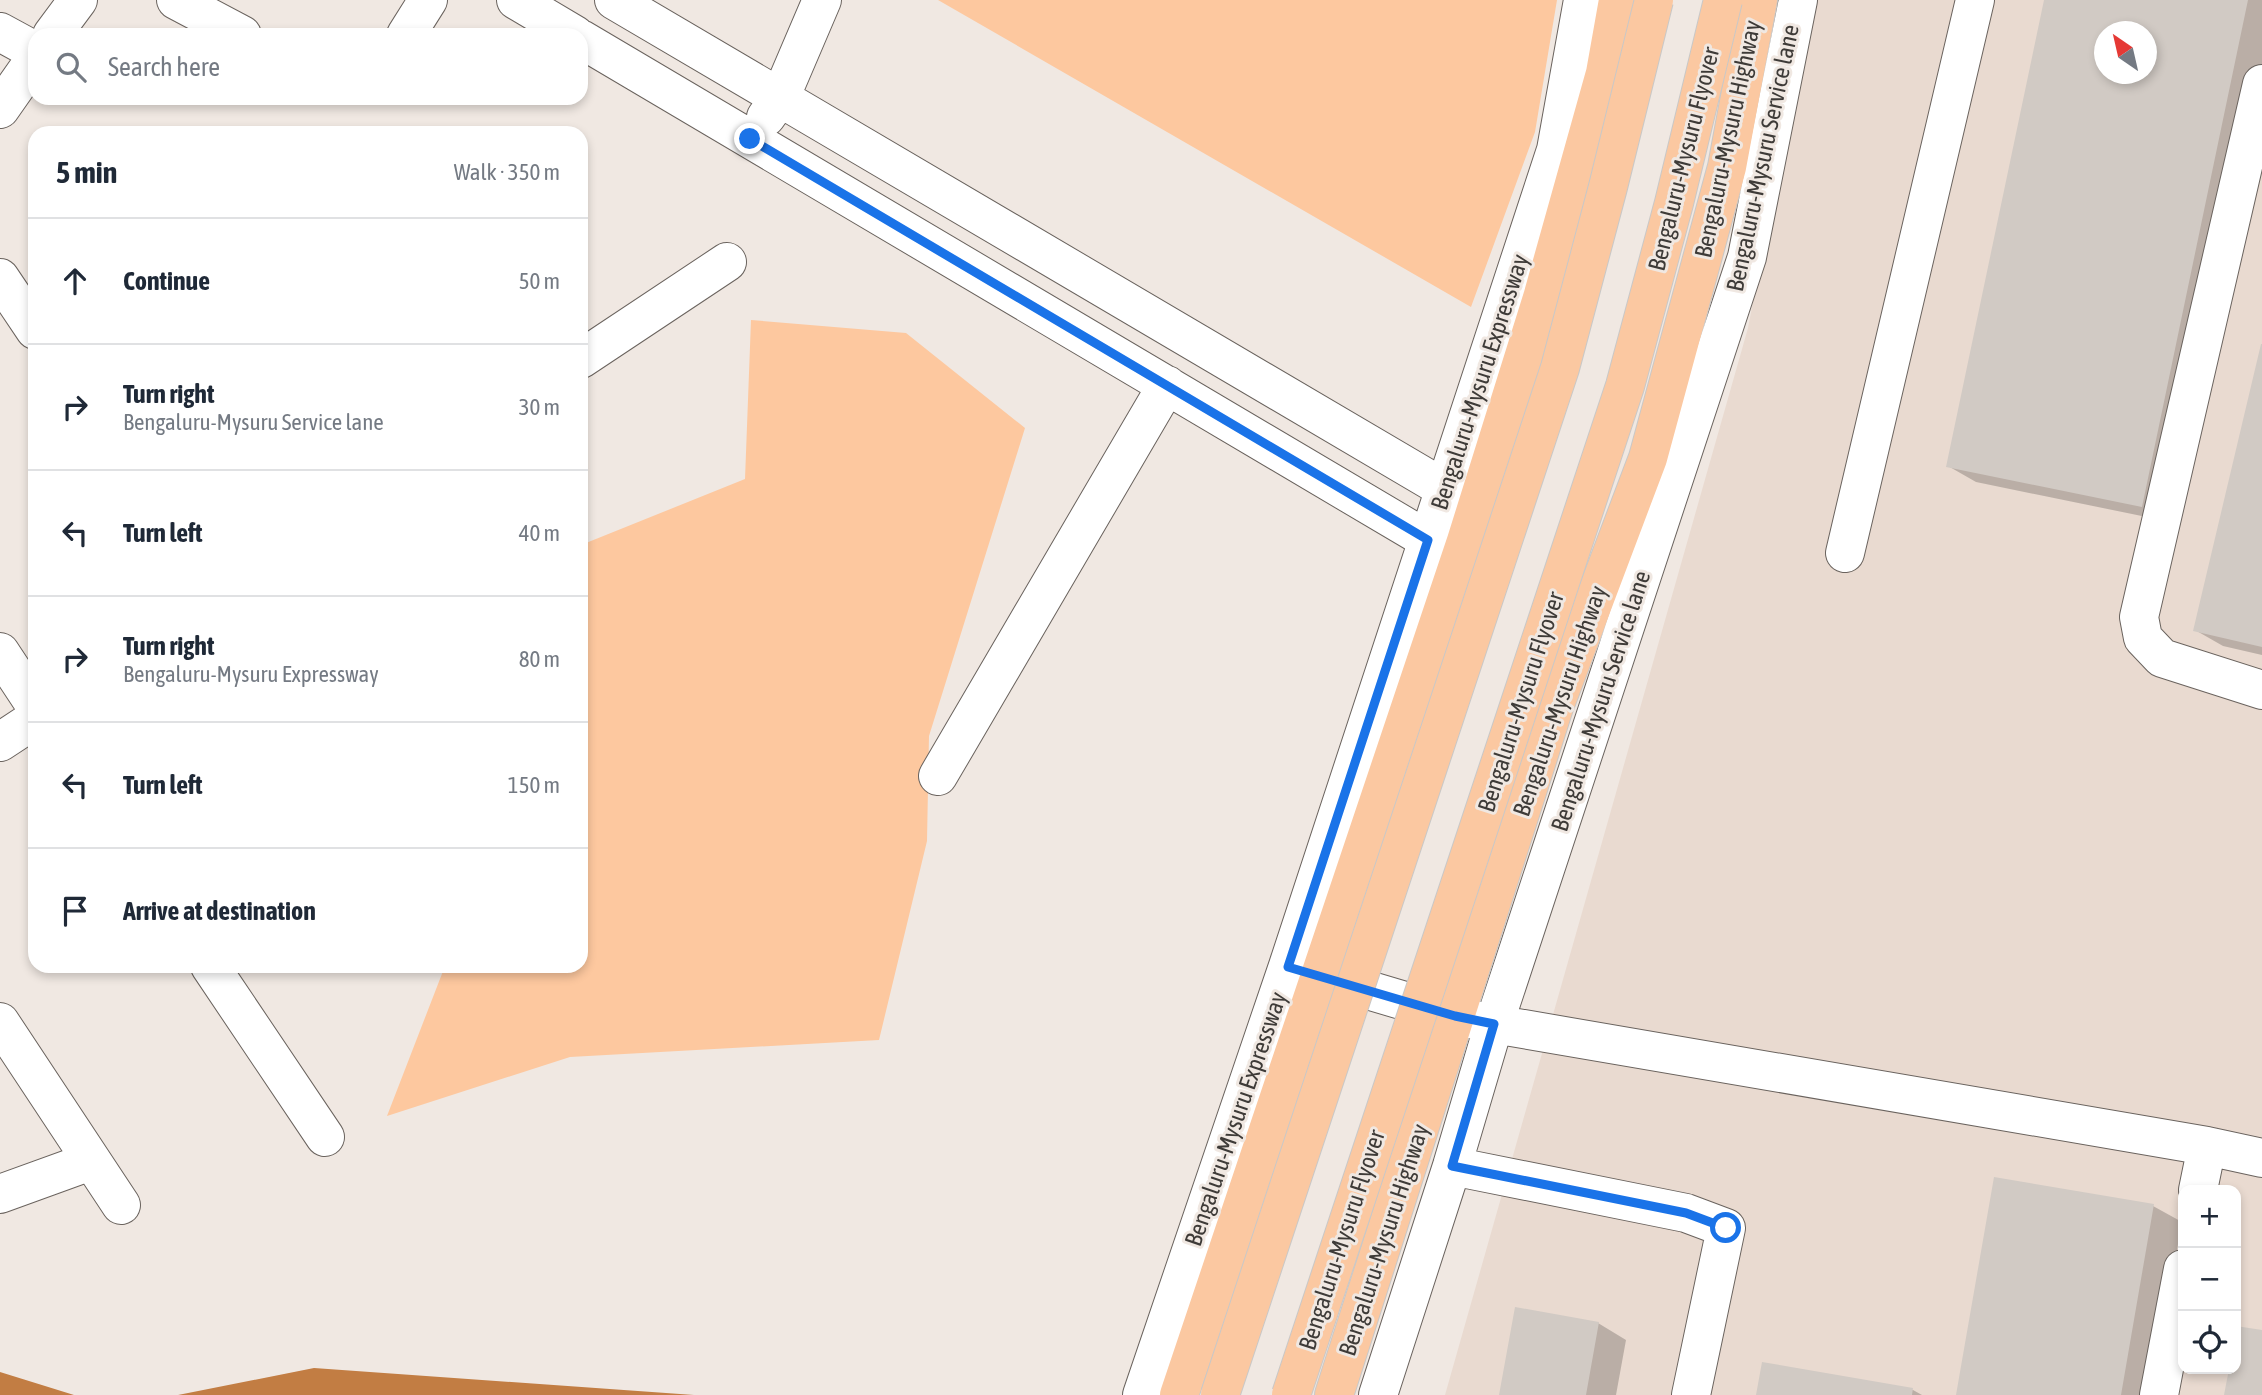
<!DOCTYPE html>
<html lang="en">
<head>
<meta charset="utf-8">
<style>
	:root { --surface:#fff; --page:#f6f6f7; --text:#1f2937; --muted:#747a83; --line:#e0e1e3 }
	body { margin:0; font-family:"Asap Condensed",sans-serif; background:var(--page); color:var(--text) }
	.controls { position:absolute; right:21px; bottom:21px; display:grid; overflow:hidden; border-radius:14px; box-shadow:0 4px 10px #0003 }
	.controls button { width:63px; height:63px; display:grid; place-items:center; padding:0; border:0; border-bottom:2px solid var(--line); background:var(--surface); color:var(--text); font:35px sans-serif }
	.compass { position:absolute; left:2094px; top:21px; width:63px; height:63px; border-radius:50%; background:var(--surface); box-shadow:0 4px 10px #0003; rotate:326deg }
	.stop { position:absolute; width:21px; height:21px; margin:-16px; border:5px solid #1a73e8; border-radius:50%; background:#fff }
	.stop.end { background:#1a73e8; border-color:#fff; box-shadow:0 2px 7px #0008 }
	.list { margin:0; padding:0; list-style:none }
	h2 { display:flex; justify-content:space-between; align-items:center; height:91px; margin:0; padding:0 28px; font-size:30px }
	h2 small { font-size:23px; font-weight:400; color:var(--muted) }
	.list li { display:grid; grid-template-columns:46px 1fr auto; gap:21px; align-items:center; box-sizing:border-box; height:126px; padding:0 28px; border-top:2px solid var(--line) }
	.list b { display:block; font-size:26px; white-space:nowrap }
	.list p { margin:0; font-size:23px; white-space:nowrap; color:var(--muted) }
	.list em { font-size:23px; font-style:normal; color:var(--muted) }
	.icon { flex:none; width:38px; height:38px; fill:none; stroke:currentColor; stroke-width:2; stroke-linecap:round; stroke-linejoin:round }
	.map { position:relative; flex:none; width:2262px; height:1395px; overflow:hidden }
	.search { position:absolute; background:var(--surface); box-shadow:0 4px 10px #0003; left:28px; top:28px; width:560px; height:77px; display:flex; align-items:center; gap:18px; box-sizing:border-box; padding:0 24px; border-radius:21px; color:var(--muted); font-size:26px }
	.panel { position:absolute; background:var(--surface); box-shadow:0 4px 10px #0003; left:28px; top:126px; width:560px; height:847px; border-radius:21px }
	.map>svg:first-child { display:block }
	.built { fill:#e9dad0; fill-rule:evenodd }
	.green { fill:#fdc89f }
	.water { fill:#c27d43 }
	.shadow { fill:#0003; fill-rule:evenodd }
	.building { fill:#d1cac4; fill-rule:evenodd }
	.lines { fill:none; stroke-linecap:round; stroke-linejoin:round }
	.minor-casing { stroke:#6a635e; stroke-width:40 }
	.highway-casing { stroke:#c9c8c7; stroke-width:40 }
	.minor { stroke:#fff; stroke-width:38 }
	.highway { stroke:#fbc8a1; stroke-width:38 }
	.highway-bridge-casing { stroke:#c9c8c7; stroke-width:40; stroke-linecap:butt }
	.highway-bridge { stroke:#fbc8a1; stroke-width:38 }
	.route { stroke:#1a73e8; stroke-width:9 }
	.labels { text-anchor:middle; stroke-width:6; stroke-linejoin:round; paint-order:stroke }
	.street-label { font-size:24px; fill:#3e3b38; stroke:#f0e8e2 }
</style>
</head>
<body>
<div class="map">
<svg width="2262" height="1395" viewBox="0 0 2262 1395">
	<rect width="100%" height="100%" fill="#f0e8e2"/>
	<path class="built" d="M1810 0H2262V1395H1445L1748 328ZM2104 32H2146V74H2104ZM2183 1190H2236V1369H2183Z"/>
	<path class="green" d="M938 0H1557L1535 132 1471 307Z
		M751 320 906 333 1025 428 929 736 927 841 879 1040 570 1057 387 1116 445 966H581V545L745 479Z"/>
	<path class="water" d="M314 1368 694 1395H178Z
		M0 1372 74 1395H0Z"/>
	<path class="shadow" d="M2046 0H2262V85L2171 522 1976 482 1948 466ZM2104 32H2146V74H2104Z
		M2262 347V655L2223 646 2195 630Z
		M2153 1206 2182 1222 2151 1395H1958Z
		M1598 1323 1626 1340 1616 1395H1501Z
		M1913 1390 1922 1395H1758Z"/>
	<path class="building" d="M2044 0H2248L2142 507 1946 467ZM2104 32H2146V74H2104Z
		M2261 344H2262V647L2193 631Z
		M1994 1177 2154 1204 2121 1395H1956Z
		M1515 1307 1599 1322 1586 1395H1499Z
		M2236 1326 2262 1330V1395H2224L2229 1369H2236Z
		M1762 1362 1913 1388 1912 1395H1756Z"/>
	<g class="lines">
		<defs>
			<path id="minor" d="M176 0 242 35
				M516 0 575 35
				M614 0 1445 489
				M0 32 35 51
				M52 35 78 0
				M406 35 428 0
				M581 39 1428 540
				M2262 84 2139 617 2143 638 2162 658 2262 690
				M0 109 35 59
				M766 117 781 96 822 0
				M0 278 35 330
				M581 359 727 262
				M1845 553 1975 0
				M0 652 35 705
				M0 742 35 719
				M938 776 1167 385
				M210 966 325 1137
				M1324 977 1455 1016 1494 1024 2207 1146 2262 1158
				M0 1022 121 1205
				M1452 1166 1686 1213 1726 1228 1691 1395
				M2198 1190 2207 1146
				M0 1194 91 1161
				M1142 1395 1288 966 1556 150 1583 0
				M1378 1395 1452 1166 1494 1024 1747 257 1798 0
				M2159 1395 2183 1269"/>
			<path id="highway" d="M1179 1395 1466 541 1542 298 1605 73 1618 0
				M1334 1395 1554 707 1648 458 1727 167 1758 0"/>
		</defs>
		<use href="#minor" class="minor-casing"/>
		<use href="#highway" class="highway-casing"/>
		<use href="#minor" class="minor"/>
		<use href="#highway" class="highway"/>
		<defs>
			<path id="highway-bridge" d="M1220 1395 1560 368 1608 187 1654 0
				M1291 1395 1625 386 1674 203 1723 0"/>
		</defs>
		<use href="#highway-bridge" class="highway-bridge-casing"/>
		<use href="#highway-bridge" class="highway-bridge"/>
	</g>
	<g class="lines">
		<path class="route" d="M750 139 1428 540 1288 967 1455 1016 1494 1024 1452 1166 1686 1213 1726 1228"/>
	</g>
	<g class="labels">
		<g class="street-label">
			<text transform="translate(1728 139) rotate(-78)" y="8">Bengaluru-Mysuru Highway</text>
			<text transform="translate(1763 158) rotate(-78)" y="8">Bengaluru-Mysuru Service lane</text>
			<text transform="translate(1684 159) rotate(-76)" y="8">Bengaluru-Mysuru Flyover</text>
			<text transform="translate(1480 382) rotate(-72)" y="8">Bengaluru-Mysuru Expressway</text>
			<text transform="translate(1560 701) rotate(-71)" y="8">Bengaluru-Mysuru Highway</text>
			<text transform="translate(1601 701) rotate(-72)" y="8">Bengaluru-Mysuru Service lane</text>
			<text transform="translate(1521 702) rotate(-72)" y="8">Bengaluru-Mysuru Flyover</text>
			<text transform="translate(1236 1119) rotate(-71)" y="8">Bengaluru-Mysuru Expressway</text>
			<text transform="translate(1342 1240) rotate(-72)" y="8">Bengaluru-Mysuru Flyover</text>
			<text transform="translate(1384 1240) rotate(-72)" y="8">Bengaluru-Mysuru Highway</text>
		</g>
	</g>
</svg>
<div class="controls">
<button>+</button>
<button>−</button>
<button><svg class="icon" aria-label="locate" viewBox="0 0 24 24"><circle cx="12" cy="12" r="6"/><path d="M12 2v4M12 18v4M2 12h4M18 12h4"/></svg></button>
</div>
<svg class="compass" viewBox="-18 -18 36 36"><path d="M0-13l5 13h-10z" fill="#e53935"/><path d="M0 13l5-13h-10z" fill="#747a83"/></svg>
<div class="stop" style="left:1726px;top:1228px"></div>
<div class="stop end" style="left:750px;top:139px"></div>
<div class="search"><svg class="icon" aria-label="search" viewBox="0 0 24 24"><circle cx="10" cy="10" r="6"/><path d="M15 15l6 6"/></svg>Search here</div>
<section class="panel">
<h2>5 min<small>Walk · 350 m</small></h2>
<ul class="list">
<li><svg class="icon" aria-label="ahead" viewBox="0 0 24 24"><path d="M12 20V5M6 11l6-6 6 6"/></svg><div><b>Continue</b></div><em>50 m</em></li>
<li><svg class="icon" aria-label="right" viewBox="0 0 24 24"><path d="M7 20v-9h11M14 6l5 5-5 5"/></svg><div><b>Turn right</b><p>Bengaluru-Mysuru Service lane</p></div><em>30 m</em></li>
<li><svg class="icon" aria-label="left" viewBox="0 0 24 24"><path d="M17 20v-9H6M10 6l-5 5 5 5"/></svg><div><b>Turn left</b></div><em>40 m</em></li>
<li><svg class="icon" aria-label="right" viewBox="0 0 24 24"><path d="M7 20v-9h11M14 6l5 5-5 5"/></svg><div><b>Turn right</b><p>Bengaluru-Mysuru Expressway</p></div><em>80 m</em></li>
<li><svg class="icon" aria-label="left" viewBox="0 0 24 24"><path d="M17 20v-9H6M10 6l-5 5 5 5"/></svg><div><b>Turn left</b></div><em>150 m</em></li>
<li><svg class="icon" aria-label="arrive" viewBox="0 0 24 24"><path d="M6 21V4h12l-3 4 3 4H6"/></svg><div><b>Arrive at destination</b></div></li>
</ul>
</section>
</div>
</body>
</html>
